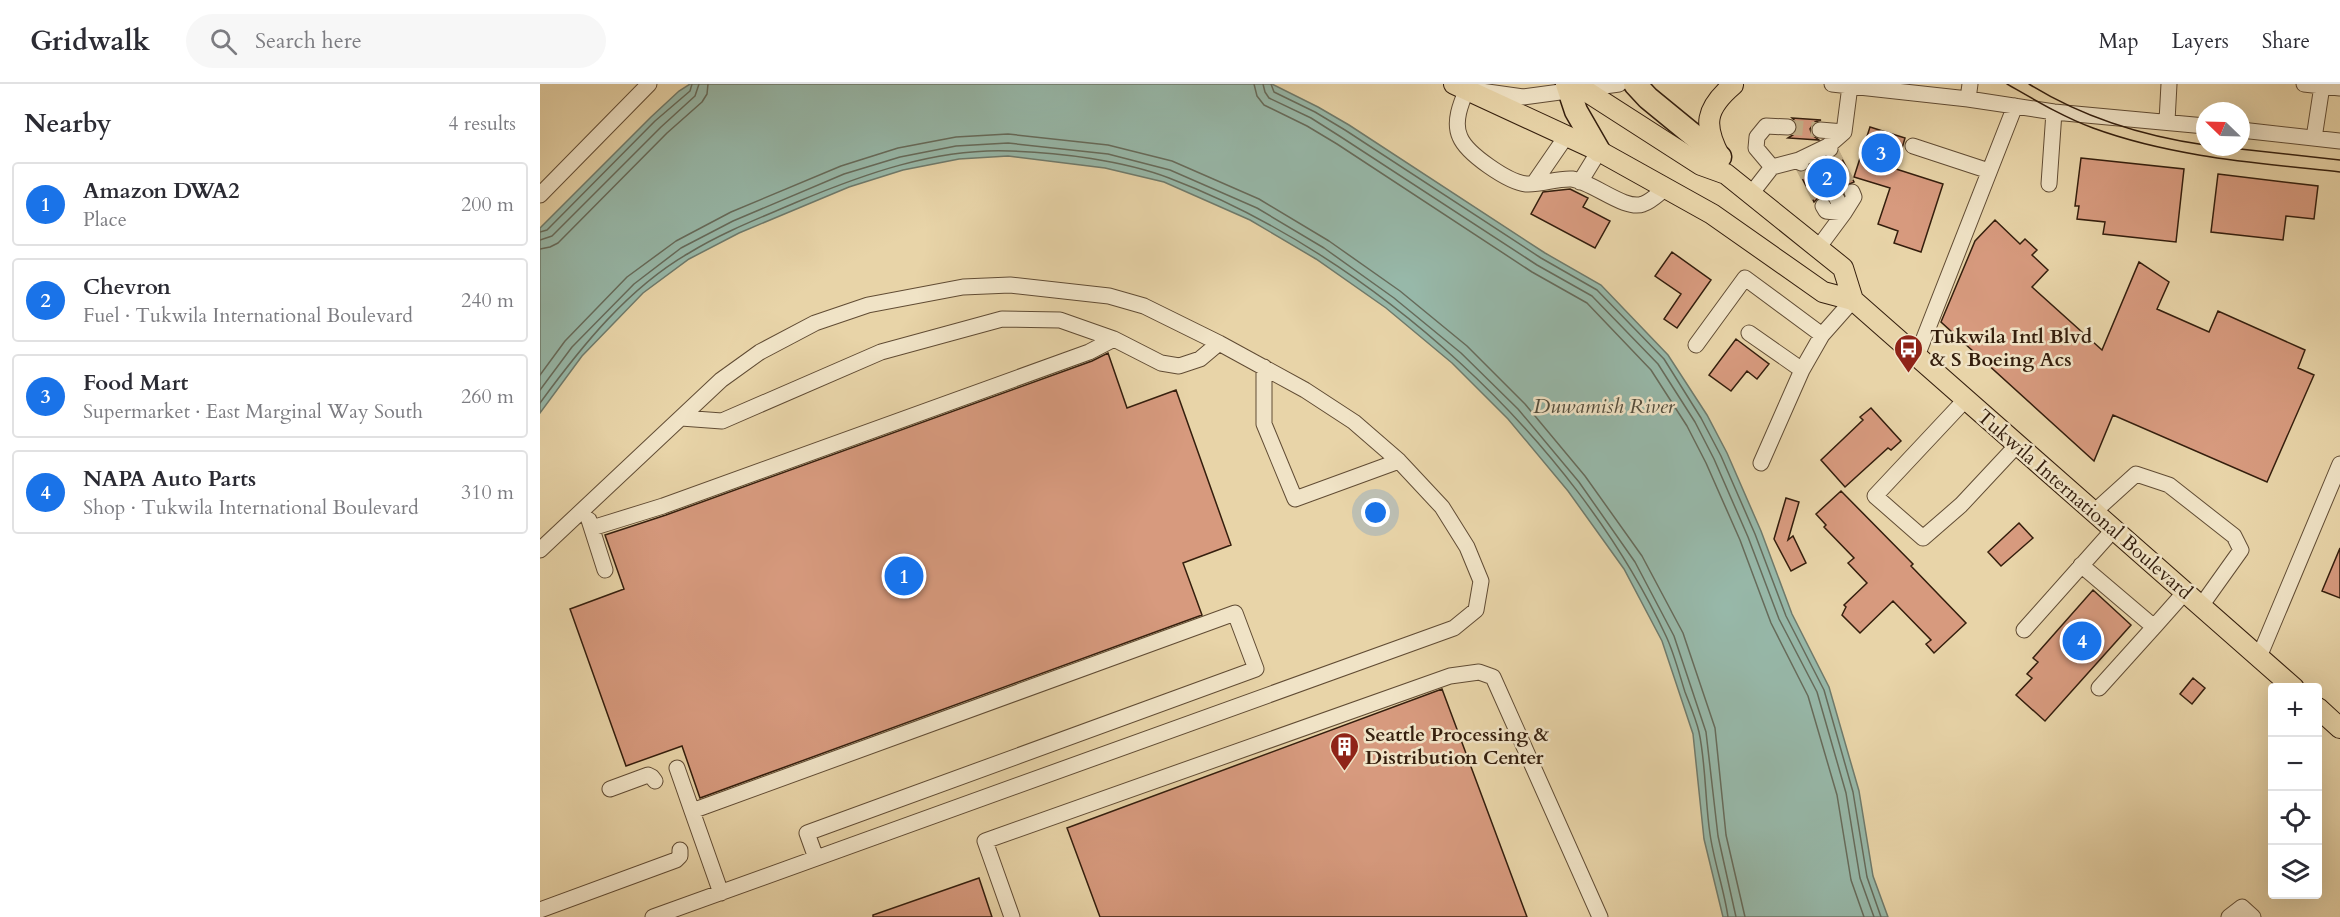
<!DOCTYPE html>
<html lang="en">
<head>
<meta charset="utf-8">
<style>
	:root { --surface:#fff; --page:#f7f7f7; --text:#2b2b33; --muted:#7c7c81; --line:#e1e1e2; --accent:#1a73e8 }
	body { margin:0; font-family:Cardo,serif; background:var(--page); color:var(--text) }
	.controls { position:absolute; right:18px; bottom:18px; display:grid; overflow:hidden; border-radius:6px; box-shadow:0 6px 24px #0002 }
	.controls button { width:54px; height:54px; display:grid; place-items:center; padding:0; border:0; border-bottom:2px solid var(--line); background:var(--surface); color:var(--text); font:30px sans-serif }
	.compass { position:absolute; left:1656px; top:18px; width:54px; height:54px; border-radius:50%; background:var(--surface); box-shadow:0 6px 24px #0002; rotate:293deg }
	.you { position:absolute; left:836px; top:429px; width:21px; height:21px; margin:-15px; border:4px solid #fff; border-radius:50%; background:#1a73e8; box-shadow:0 0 0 9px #1a73e833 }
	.badge { display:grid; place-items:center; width:39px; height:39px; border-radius:50%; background:var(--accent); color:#fff; font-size:20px; font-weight:700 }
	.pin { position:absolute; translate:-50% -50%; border:3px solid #fff; box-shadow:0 2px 6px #0006 }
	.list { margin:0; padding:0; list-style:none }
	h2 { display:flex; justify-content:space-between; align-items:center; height:78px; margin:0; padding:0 24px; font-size:26px }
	h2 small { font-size:20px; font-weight:400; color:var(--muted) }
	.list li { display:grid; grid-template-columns:39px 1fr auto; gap:18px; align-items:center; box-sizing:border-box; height:84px; margin:0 12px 12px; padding:0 12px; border:2px solid var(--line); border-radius:6px }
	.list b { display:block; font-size:22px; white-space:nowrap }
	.list p { margin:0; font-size:20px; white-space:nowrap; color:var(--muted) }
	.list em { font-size:20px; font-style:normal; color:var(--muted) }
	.icon { flex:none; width:33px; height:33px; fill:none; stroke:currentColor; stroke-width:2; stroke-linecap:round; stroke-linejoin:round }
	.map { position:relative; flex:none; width:1800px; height:833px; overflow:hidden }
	header { display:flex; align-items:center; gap:36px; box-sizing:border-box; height:84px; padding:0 30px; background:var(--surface); border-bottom:2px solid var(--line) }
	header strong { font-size:28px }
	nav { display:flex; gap:33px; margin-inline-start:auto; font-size:21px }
	.search { width:420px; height:54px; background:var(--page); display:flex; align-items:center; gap:15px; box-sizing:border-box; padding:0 21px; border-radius:33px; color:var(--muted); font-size:22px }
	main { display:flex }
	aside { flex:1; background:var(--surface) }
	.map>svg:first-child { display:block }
	.water { fill:#97b8a9; stroke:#6f7a6b; stroke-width:1.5 }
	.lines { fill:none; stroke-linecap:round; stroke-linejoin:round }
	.shore { stroke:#666b5b; stroke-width:1.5 }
	.building { fill:#d79a7e; stroke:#341e0d; stroke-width:1.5 }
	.minor-tunnel { stroke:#c4b089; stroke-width:15; stroke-dasharray:15 8; stroke-linecap:butt }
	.minor-casing { stroke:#614c34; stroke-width:17 }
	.major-casing { stroke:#341e0d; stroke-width:22 }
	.highway-casing { stroke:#341e0d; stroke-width:25 }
	.minor { stroke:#f0e3c6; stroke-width:15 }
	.major { stroke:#e8d4a8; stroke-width:20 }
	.highway { stroke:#e8d4a8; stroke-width:22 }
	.tram { stroke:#341e0d; stroke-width:1.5 }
	.labels { text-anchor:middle; stroke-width:5; stroke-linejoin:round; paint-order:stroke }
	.poi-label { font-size:20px; font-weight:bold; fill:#341e0d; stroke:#f0e3c6; text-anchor:start }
	.street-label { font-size:20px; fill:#341e0d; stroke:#f0e3c6 }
	.water-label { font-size:21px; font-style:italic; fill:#524c3c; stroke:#f0e3c6 }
</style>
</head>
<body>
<header>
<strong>Gridwalk</strong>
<div class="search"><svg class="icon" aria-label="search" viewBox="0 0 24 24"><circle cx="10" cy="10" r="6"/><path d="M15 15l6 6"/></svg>Search here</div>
<nav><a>Map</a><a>Layers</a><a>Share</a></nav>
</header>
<main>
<aside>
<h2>Nearby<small>4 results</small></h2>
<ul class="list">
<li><span class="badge">1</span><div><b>Amazon DWA2</b><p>Place</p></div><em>200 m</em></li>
<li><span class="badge">2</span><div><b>Chevron</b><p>Fuel · Tukwila International Boulevard</p></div><em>240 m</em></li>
<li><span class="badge">3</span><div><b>Food Mart</b><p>Supermarket · East Marginal Way South</p></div><em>260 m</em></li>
<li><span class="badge">4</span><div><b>NAPA Auto Parts</b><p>Shop · Tukwila International Boulevard</p></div><em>310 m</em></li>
</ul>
</aside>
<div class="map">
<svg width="1800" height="833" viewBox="0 0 1800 833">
	<rect width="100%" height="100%" fill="#e8d4a8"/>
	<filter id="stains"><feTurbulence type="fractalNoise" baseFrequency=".00333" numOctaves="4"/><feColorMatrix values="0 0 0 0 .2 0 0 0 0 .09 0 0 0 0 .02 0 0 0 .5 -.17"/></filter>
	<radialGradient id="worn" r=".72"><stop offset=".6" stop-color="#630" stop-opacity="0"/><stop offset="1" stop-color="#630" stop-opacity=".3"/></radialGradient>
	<path class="water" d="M150 0H732L778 23 809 41 1005 169 1061 201 1128 271 1167 331 1187 369 1221 447 1252 530 1289 603 1319 707 1333 792 1348 833H1183L1164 755 1153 650 1122 557 1084 485 1028 407 968 335 912 279 846 224 776 175 710 136 624 98 565 84 468 72 419 75 363 86 309 103 199 149 149 175 103 209 42 272 0 329V144L111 33 139 7Z"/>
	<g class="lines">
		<path class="shore" d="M714 0 717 12 724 21 767 42 797 60 992 188 1047 219 1111 286 1147 342 1166 379 1200 456 1231 539 1268 612 1297 711 1311 796 1324 833
			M723 0 725 8 729 14 771 34 801 53 997 181 1052 212 1118 280 1155 338 1174 375 1208 453 1239 535 1277 608 1306 709 1320 794 1334 833
			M731 0 734 8 775 28 805 46 1001 174 1057 206 1124 275 1161 334 1181 372 1215 450 1246 532 1284 606 1313 708 1327 793 1341 833
			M0 148 7 146 115 37 150 7 152 0
			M0 156 12 152 121 43 155 12 159 0
			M0 165 10 163 18 159 127 49 162 18 167 10 168 0
			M0 291 25 257 87 193 136 157 191 128 301 82 358 64 416 53 468 50 568 61 632 77 719 115 789 157 860 207 927 262 985 320 1045 392 1102 472 1143 549 1175 644 1186 751 1205 833
			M0 306 32 263 94 200 141 164 193 137 304 90 360 73 416 62 468 59 568 70 630 86 717 124 784 164 854 214 921 269 978 325 1039 398 1095 478 1134 552 1166 648 1178 752 1196 833
			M0 319C41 263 88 204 149 169 183 148 220 134 257 118 324 90 396 64 470 67 518 68 585 77 629 94 832 171 1034 355 1126 552 1134 569 1139 589 1145 608 1150 621 1156 635 1159 648 1166 681 1165 717 1170 750 1174 778 1184 805 1188 833"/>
	</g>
	<path class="building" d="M1252 34 1281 36 1275 38 1270 45 1272 51 1279 56 1248 54 1256 49 1258 44 1256 38Z
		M1330 43 1365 54 1356 85 1403 100 1381 168 1354 159 1358 147 1338 140 1350 104 1314 93Z
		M1299 69 1314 98 1305 102 1302 107 1293 106 1288 113H1279L1274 118 1259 88 1266 87 1270 81 1286 74 1295 73Z
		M1541 74 1644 85 1636 158 1563 150 1565 138 1537 135 1539 122H1535Z
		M1678 90 1778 102 1774 135 1746 132 1743 156 1671 148Z
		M1030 105 1048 114 1043 123 1070 137 1055 164 991 130 1003 108Z
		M1455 136 1480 160 1485 155 1497 166 1492 171 1508 186 1492 203 1562 266 1599 178 1629 198 1617 225 1669 248 1678 227 1765 266 1758 284 1774 291 1727 398 1573 331 1554 377 1401 238 1435 157Z
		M1132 168 1171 196 1137 244 1124 235 1141 210 1115 192Z
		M1196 255 1229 280 1217 295 1207 287 1191 307 1169 291Z
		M568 269 587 324 636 306 691 461 643 479 662 531 160 714 142 662 86 682 30 525 84 505 65 451 126 431 552 277Z
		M1331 324 1361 357 1351 366 1348 364 1305 403 1281 376 1323 336 1320 333Z
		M1301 407 1373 480 1371 482 1426 539 1394 569 1386 560 1391 556 1353 517 1320 549 1302 531 1306 523 1304 521 1327 499 1308 479 1314 474 1284 443 1286 441 1276 430Z
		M1246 414 1259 418 1248 456 1253 452 1266 479 1251 487 1234 455Z
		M1479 439 1493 454 1461 482 1448 468Z
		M1800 464V514L1782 507Z
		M1553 506 1591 541 1505 637 1476 611 1492 594 1487 590 1498 578 1493 574Z
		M1653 594 1665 604 1652 620 1640 610Z
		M902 605 987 833H560L527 744Z
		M439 794 452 833H333V831Z"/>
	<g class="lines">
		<path class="minor-tunnel" d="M1248 43 1280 46
			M1290 65 1312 108
			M1275 72 1297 115
			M1261 79 1283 122"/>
		<defs>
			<path id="minor" d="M1079 0 983 13 927 5C921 19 913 38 920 53 927 70 968 98 986 100 1001 101 1017 94 1032 95 1053 98 1085 127 1103 120 1112 117 1119 109 1126 104
				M1292 0 1428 15 1514 28 1665 42
				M1764 0 1782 2
				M1428 15 1430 0
				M1627 37 1629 0
				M1280 46 1304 48
				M1701 46 1800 57
				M1774 54 1782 2 1800 4
				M1288 62 1304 48 1310 2
				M1373 62 1449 87
				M1261 79 1259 76 1288 62 1290 65
				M1232 83 1216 64 1217 53 1226 42 1248 43
				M1040 98 1059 67
				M994 99 1027 51
				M1509 100 1514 28
				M1211 110 1232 83 1259 76
				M0 111 109 0
				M1283 122 1286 127 1304 129 1297 115
				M1278 164 1304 129 1314 113 1312 108
				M1209 249 1262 286 1282 251 1313 216
				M1156 261 1205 194 1282 251
				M1377 272 1475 22
				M724 283V340L755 415 859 377
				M1426 315 1335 412 1383 454 1421 421 1478 360
				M141 334 182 337 341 268 462 235 520 236 574 255 621 279 639 282 660 275 679 259
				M1221 379 1262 286
				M1554 428 1596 390 1629 401 1694 452 1701 466 1661 522
				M49 436 65 486
				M52 444 123 422 549 268 574 255
				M0 466 181 296 220 268 275 239 328 221 423 203 470 201 569 212 604 222 679 259 765 306 814 338 859 377 902 423 927 463 941 497 936 526 914 544 113 833
				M1541 481 1614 543 1645 508
				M1484 546 1574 445
				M1719 573 1800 380
				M1559 604 1614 543
				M137 684 152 727
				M70 705 108 691 112 693 115 697
				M181 809 152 727 695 529 716 585 267 749 276 774
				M0 826 136 776 140 772V766
				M472 833 445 757 910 592 939 588 953 593 1060 833
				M1689 833 1702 823 1713 833"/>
			<path id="major" d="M914 0 1059 67 1172 130 1283 208 1313 216 1754 604
				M1035 0 1161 81 1186 90 1303 184 1313 216
				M1180 73C1163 41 1165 25 1193 1
				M1778 624 1800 644"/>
			<path id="highway" d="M1027 0 1036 27 1059 67
				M1095 0 1108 14 1180 73"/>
		</defs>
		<use href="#minor" class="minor-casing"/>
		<use href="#major" class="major-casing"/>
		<use href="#highway" class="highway-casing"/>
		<use href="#minor" class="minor"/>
		<use href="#major" class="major"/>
		<use href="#highway" class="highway"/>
		<path class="tram" d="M1467 0C1495 16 1523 33 1553 44 1632 73 1717 79 1800 88
			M1489 0C1542 33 1603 52 1665 61
			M1682 63 1800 76"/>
	</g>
	<defs>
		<symbol id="bus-pin" viewBox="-11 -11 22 30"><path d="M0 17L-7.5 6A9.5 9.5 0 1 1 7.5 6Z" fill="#8f2418" stroke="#f0e3c6"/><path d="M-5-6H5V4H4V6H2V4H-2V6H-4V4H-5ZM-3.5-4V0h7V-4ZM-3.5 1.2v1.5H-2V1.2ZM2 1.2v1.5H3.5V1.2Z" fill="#fff"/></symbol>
		<symbol id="building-pin" viewBox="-11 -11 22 30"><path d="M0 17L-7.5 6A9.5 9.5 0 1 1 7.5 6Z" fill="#8f2418" stroke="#f0e3c6"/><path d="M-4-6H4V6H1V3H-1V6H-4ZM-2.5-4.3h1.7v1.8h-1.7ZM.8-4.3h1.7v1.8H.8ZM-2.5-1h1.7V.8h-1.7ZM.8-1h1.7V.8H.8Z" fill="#fff"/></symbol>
	</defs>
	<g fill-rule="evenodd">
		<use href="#bus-pin" x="1352" y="248" width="33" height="45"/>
		<use href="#building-pin" x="788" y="646" width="33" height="45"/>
	</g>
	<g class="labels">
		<g class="poi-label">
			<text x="1390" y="259">Tukwila Intl Blvd<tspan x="1390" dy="23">&amp; S Boeing Acs</tspan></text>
			<text x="825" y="657">Seattle Processing &amp;<tspan x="825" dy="23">Distribution Center</tspan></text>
		</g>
		<g class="street-label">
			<text transform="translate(1545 420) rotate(41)" y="7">Tukwila International Boulevard</text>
		</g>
		<g class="water-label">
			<text x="1064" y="329">Duwamish River</text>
		</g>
	</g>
	<rect width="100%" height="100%" filter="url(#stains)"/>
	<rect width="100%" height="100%" fill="url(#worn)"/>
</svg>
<div class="controls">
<button>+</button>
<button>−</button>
<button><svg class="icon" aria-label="locate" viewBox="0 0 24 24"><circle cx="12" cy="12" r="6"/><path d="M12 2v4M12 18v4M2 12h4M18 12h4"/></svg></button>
<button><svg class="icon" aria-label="layers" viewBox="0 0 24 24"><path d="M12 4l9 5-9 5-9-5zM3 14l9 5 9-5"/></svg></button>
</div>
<svg class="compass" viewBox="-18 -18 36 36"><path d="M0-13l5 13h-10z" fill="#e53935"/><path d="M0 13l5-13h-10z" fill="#7c7c81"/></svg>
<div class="you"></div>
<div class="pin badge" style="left:364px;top:492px">1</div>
<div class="pin badge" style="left:1287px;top:94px">2</div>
<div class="pin badge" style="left:1341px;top:69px">3</div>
<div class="pin badge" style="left:1542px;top:557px">4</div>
</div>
</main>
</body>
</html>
